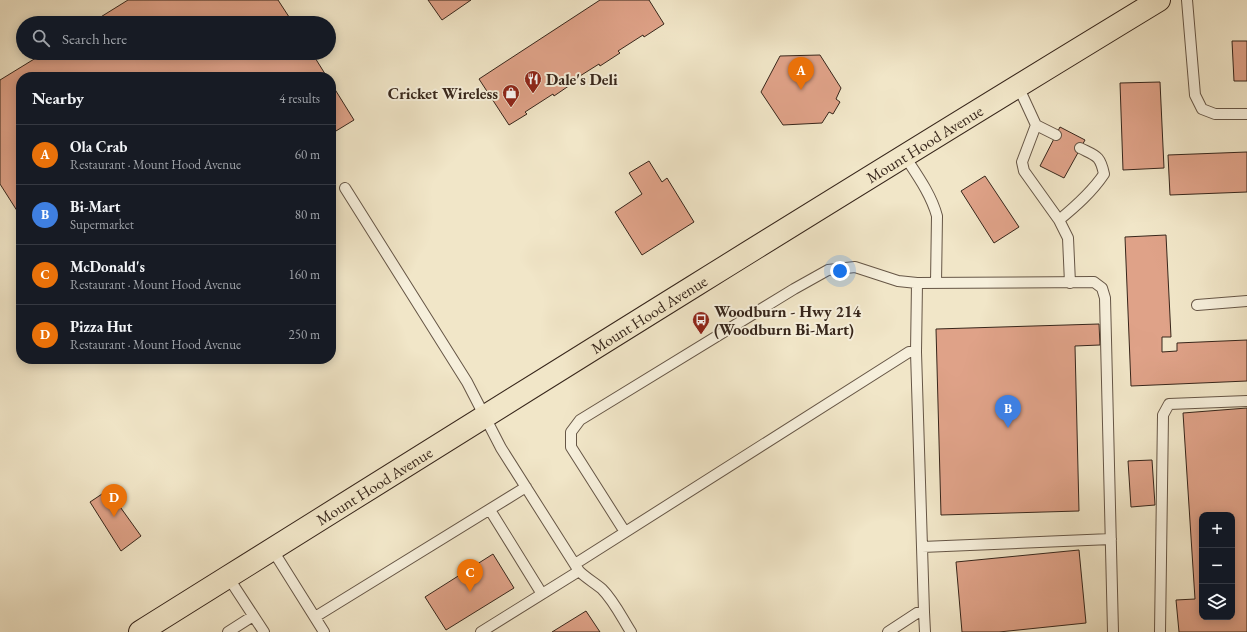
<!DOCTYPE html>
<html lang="en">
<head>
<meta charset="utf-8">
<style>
	:root { --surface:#171b24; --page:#20242c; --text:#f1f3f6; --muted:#9ea1a6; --line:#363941; --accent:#d93025 }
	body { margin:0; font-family:"EB Garamond",serif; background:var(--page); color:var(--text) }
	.controls { position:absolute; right:12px; bottom:12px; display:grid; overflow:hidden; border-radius:8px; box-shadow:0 2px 10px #0003 }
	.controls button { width:36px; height:36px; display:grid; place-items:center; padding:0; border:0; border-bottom:1px solid var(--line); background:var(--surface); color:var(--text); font:20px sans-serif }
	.you { position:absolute; left:840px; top:271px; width:14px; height:14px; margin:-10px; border:3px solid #fff; border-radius:50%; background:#1a73e8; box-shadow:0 0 0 6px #1a73e833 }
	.badge { display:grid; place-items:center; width:26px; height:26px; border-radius:50%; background:var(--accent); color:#fff; font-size:13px; font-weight:700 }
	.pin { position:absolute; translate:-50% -33px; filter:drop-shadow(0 1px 2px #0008) }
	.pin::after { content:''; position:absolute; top:21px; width:14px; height:12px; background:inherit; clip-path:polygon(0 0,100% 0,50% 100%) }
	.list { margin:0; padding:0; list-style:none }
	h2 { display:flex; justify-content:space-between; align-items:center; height:52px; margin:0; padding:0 16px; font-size:17px }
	h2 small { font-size:13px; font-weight:400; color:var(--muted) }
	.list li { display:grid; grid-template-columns:26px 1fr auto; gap:12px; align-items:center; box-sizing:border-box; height:60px; padding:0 16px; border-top:1px solid var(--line) }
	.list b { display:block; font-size:15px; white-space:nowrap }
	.list p { margin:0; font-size:13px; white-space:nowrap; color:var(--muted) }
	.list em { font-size:13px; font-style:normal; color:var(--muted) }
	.icon { flex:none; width:22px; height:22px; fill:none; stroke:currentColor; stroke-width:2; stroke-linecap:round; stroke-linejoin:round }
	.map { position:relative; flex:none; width:1247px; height:632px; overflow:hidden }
	.search { position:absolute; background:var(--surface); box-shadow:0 2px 10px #0003; left:16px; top:16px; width:320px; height:44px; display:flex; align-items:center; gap:10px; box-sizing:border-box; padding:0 14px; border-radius:22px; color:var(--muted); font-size:15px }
	.panel { position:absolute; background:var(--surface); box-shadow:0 2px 10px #0003; left:16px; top:72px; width:320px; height:292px; border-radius:16px }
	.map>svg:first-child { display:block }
	.building { fill:#dfa288; stroke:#37261b; fill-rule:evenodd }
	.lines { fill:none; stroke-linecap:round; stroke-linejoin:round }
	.service-casing { stroke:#665646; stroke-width:12 }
	.primary-casing { stroke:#37261b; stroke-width:24 }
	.service { stroke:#f6efdb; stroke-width:10 }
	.primary { stroke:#f1e6c8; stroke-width:22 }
	.labels { text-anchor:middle; stroke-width:4; stroke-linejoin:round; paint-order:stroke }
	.poi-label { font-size:16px; font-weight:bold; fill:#37261b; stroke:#f6efdb; text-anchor:start }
	.street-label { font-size:16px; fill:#37261b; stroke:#f6efdb }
</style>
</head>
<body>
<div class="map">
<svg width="1247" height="632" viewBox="0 0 1247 632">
	<rect width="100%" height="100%" fill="#f1e6c8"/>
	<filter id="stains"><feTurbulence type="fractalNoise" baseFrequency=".005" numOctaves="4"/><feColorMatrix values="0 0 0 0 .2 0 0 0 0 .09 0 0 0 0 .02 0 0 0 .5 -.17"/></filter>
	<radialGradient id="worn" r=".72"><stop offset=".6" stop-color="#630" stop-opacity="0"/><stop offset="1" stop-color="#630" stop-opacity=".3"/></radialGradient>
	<path class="building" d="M128 0H278L293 23H91Z
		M428 0H471L442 20Z
		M600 0H649L664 24 644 37 643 35 618 51 620 53 600 66 599 64 572 81 573 83 554 96 553 94 525 112 527 114 509 125 479 79Z
		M1232 41H1247V81H1234Z
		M44 53H312L327 77H21V217L0 184V80Z
		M820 55 841 88 836 99 840 102 833 114 829 112 822 123 783 125 761 92 780 56Z
		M1160 82 1164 168 1123 170 1120 83Z
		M331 83 354 120 331 134Z
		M1060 127 1085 140 1064 178 1040 166Z
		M1247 152V192L1170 195 1168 155Z
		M649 161 662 182 667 178 694 222 642 255 615 212 642 194 629 173Z
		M985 176 1019 227 994 243 961 191Z
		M1166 235 1171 337H1162V352L1177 351V343L1247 340V381L1131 386 1125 237Z
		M1099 324 1100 345 1075 346 1079 511 941 515 936 329Z
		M1247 408V632H1179L1176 600 1195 599 1183 413ZM1202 515H1232V617H1202Z
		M1152 460 1155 505 1131 507 1128 461Z
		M108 490 141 536 121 551 90 502Z
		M1079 550 1086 623 999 632H962L956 562Z
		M493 554 514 588 446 630 425 597Z
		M586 611 600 632H552Z"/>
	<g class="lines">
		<defs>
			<path id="service" d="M1187 0 1195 95 1202 109 1215 114H1247
				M1018 86 1036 125 1022 162 1024 171 1059 220 1068 238 1070 283
				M1036 125 1056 135
				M904 155C917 175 931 194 937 216L936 283
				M345 188 467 382 501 448 579 571C586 578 595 583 602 589 614 601 622 618 631 632
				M1059 220C1076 206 1092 192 1104 174 1100 155 1096 156 1080 148
				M1197 305 1247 301
				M490 510 542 594
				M625 532 571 447V432L580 420 794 289 828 270 855 267 898 281 917 283 1094 282 1102 288 1105 298 1113 632
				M922 547 1111 539
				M272 549 324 632
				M575 564 909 352H916
				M228 577 264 632
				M924 612 925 632
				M315 617 526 487
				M228 632 253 616
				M481 632 579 571
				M888 632 917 613 924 612 916 352 917 283
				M1160 632 1163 415 1169 404 1247 401"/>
			<g id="primary">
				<path id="s1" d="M140 632C479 420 817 208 1159 0"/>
			</g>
		</defs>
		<use href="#service" class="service-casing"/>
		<use href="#primary" class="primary-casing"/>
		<use href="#service" class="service"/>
		<use href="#primary" class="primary"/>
	</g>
	<defs>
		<symbol id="restaurant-pin" viewBox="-11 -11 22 30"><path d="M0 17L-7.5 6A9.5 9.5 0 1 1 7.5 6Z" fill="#8f2418" stroke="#f6efdb"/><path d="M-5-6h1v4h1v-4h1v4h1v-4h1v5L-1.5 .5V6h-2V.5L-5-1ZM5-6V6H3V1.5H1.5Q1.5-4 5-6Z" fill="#fff"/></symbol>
		<symbol id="shop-pin" viewBox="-11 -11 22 30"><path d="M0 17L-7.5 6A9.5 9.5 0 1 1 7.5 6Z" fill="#8f2418" stroke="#f6efdb"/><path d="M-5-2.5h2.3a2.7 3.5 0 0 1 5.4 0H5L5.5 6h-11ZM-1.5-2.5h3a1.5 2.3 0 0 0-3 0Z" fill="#fff"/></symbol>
		<symbol id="bus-pin" viewBox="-11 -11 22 30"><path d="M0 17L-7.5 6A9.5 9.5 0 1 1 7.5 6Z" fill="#8f2418" stroke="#f6efdb"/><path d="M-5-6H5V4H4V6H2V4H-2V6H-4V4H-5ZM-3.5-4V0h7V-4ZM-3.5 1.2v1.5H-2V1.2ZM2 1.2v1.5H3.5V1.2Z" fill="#fff"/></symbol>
	</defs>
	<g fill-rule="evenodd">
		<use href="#restaurant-pin" x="523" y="69" width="20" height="27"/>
		<use href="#shop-pin" x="501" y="83" width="20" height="27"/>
		<use href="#bus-pin" x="691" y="310" width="20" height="27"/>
	</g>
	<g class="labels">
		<g class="poi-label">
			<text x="546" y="85">Dale's Deli</text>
			<text x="498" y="99" text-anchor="end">Cricket Wireless</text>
			<text x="714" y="317">Woodburn - Hwy 214<tspan x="714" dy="18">(Woodburn Bi-Mart)</tspan></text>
		</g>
		<g class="street-label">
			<text dy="6" stroke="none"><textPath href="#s1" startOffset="924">Mount Hood Avenue</textPath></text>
			<text dy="6" stroke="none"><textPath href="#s1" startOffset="600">Mount Hood Avenue</textPath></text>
			<text dy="6" stroke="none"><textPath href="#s1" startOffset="276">Mount Hood Avenue</textPath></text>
		</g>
	</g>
	<rect width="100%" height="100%" filter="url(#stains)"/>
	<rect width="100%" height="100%" fill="url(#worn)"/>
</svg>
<div class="controls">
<button>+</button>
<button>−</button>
<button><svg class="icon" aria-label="layers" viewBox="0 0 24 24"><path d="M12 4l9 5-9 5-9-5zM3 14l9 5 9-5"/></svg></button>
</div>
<div class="you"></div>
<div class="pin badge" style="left:801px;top:90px;background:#e8710a">A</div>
<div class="pin badge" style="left:1008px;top:428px;background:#3f7fe0">B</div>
<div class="pin badge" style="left:470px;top:592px;background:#e8710a">C</div>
<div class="pin badge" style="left:114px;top:517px;background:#e8710a">D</div>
<div class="search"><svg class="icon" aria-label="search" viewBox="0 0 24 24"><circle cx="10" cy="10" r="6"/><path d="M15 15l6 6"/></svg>Search here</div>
<section class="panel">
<h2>Nearby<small>4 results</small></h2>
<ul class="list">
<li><span class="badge" style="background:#e8710a">A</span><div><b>Ola Crab</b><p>Restaurant · Mount Hood Avenue</p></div><em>60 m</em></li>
<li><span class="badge" style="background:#3f7fe0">B</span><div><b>Bi-Mart</b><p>Supermarket</p></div><em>80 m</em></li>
<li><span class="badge" style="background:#e8710a">C</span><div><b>McDonald's</b><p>Restaurant · Mount Hood Avenue</p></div><em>160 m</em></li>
<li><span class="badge" style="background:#e8710a">D</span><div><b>Pizza Hut</b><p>Restaurant · Mount Hood Avenue</p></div><em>250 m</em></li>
</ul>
</section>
</div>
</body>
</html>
